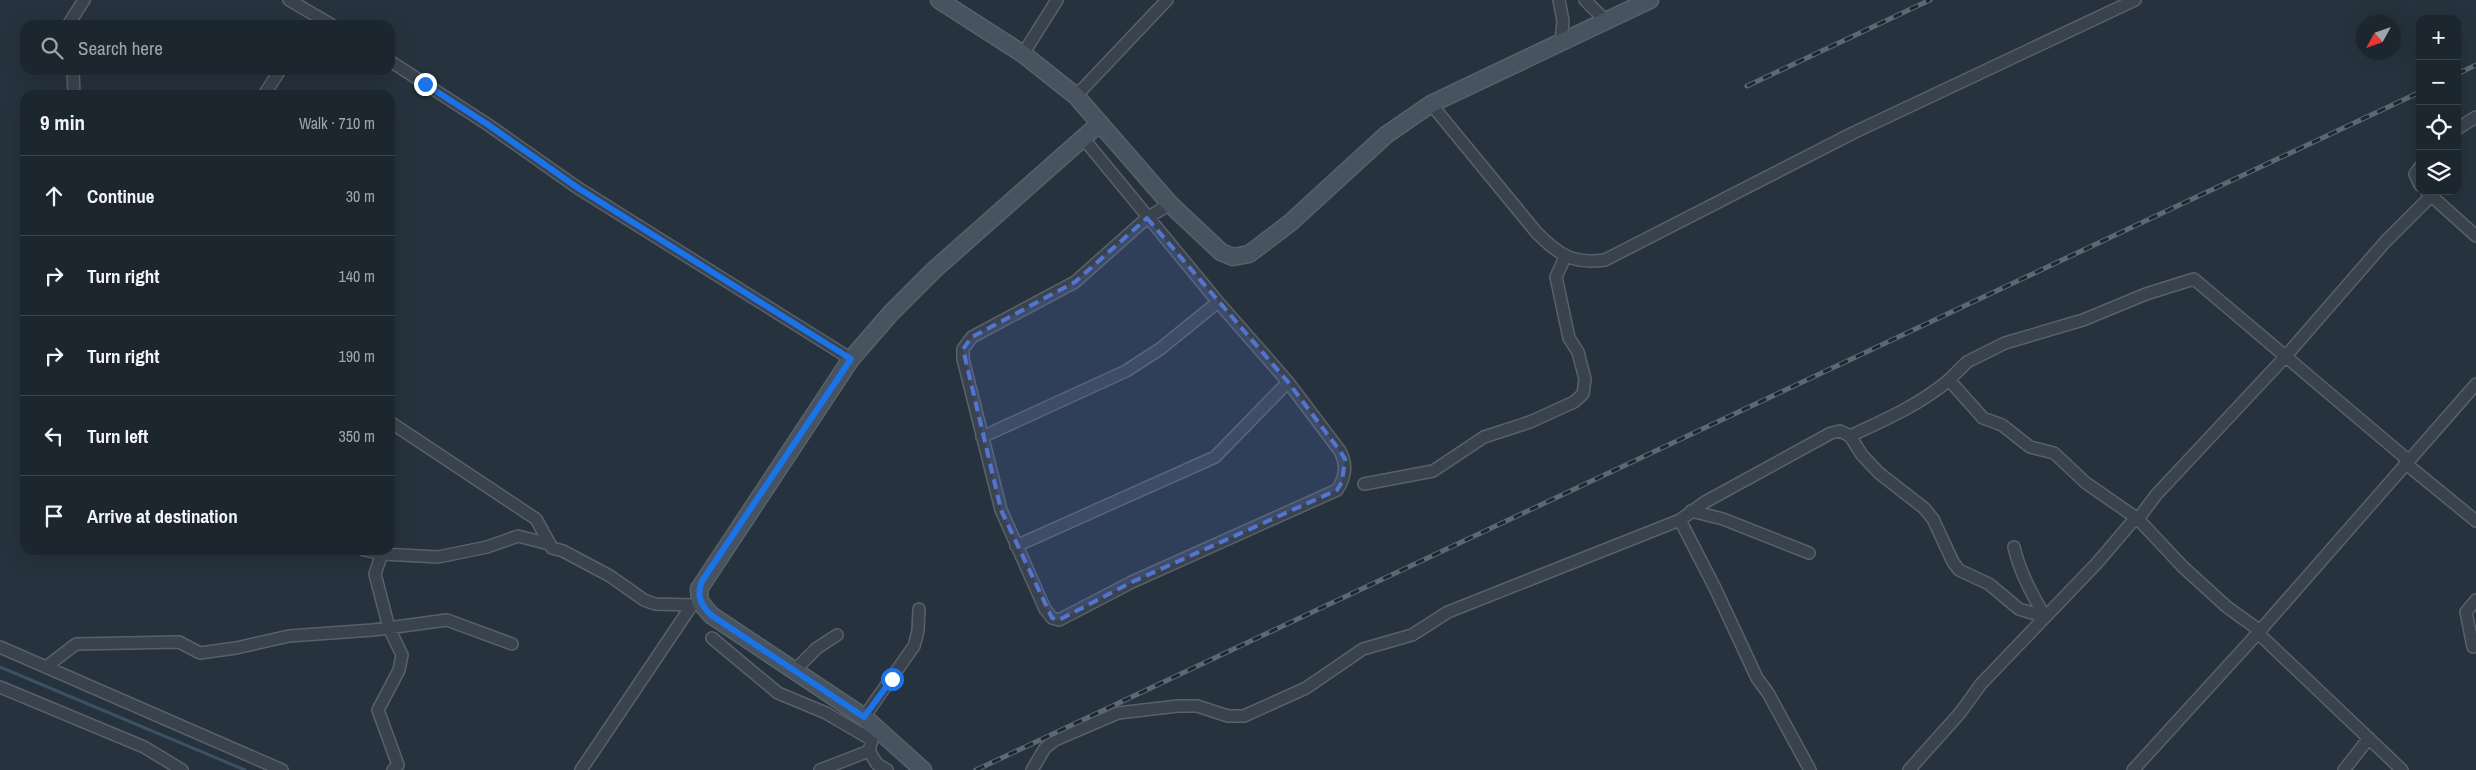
<!DOCTYPE html>
<html lang="en">
<head>
<meta charset="utf-8">
<style>
	:root { --surface:#1c262e; --page:#29323a; --text:#f1f3f6; --muted:#a0a5aa; --line:#3a434a }
	body { margin:0; font-family:"Archivo Narrow",sans-serif; background:var(--page); color:var(--text) }
	.controls { position:absolute; right:15px; top:15px; display:grid; overflow:hidden; border-radius:10px; box-shadow:0 5px 20px #0002 }
	.controls button { width:45px; height:45px; display:grid; place-items:center; padding:0; border:0; border-bottom:1px solid var(--line); background:var(--surface); color:var(--text); font:25px sans-serif }
	.compass { position:absolute; left:2356px; top:15px; width:45px; height:45px; border-radius:50%; background:var(--surface); box-shadow:0 5px 20px #0002; rotate:230deg }
	.stop { position:absolute; width:15px; height:15px; margin:-11px; border:4px solid #1a73e8; border-radius:50%; background:#fff }
	.stop.end { background:#1a73e8; border-color:#fff; box-shadow:0 1px 5px #0008 }
	.list { margin:0; padding:0; list-style:none }
	h2 { display:flex; justify-content:space-between; align-items:center; height:65px; margin:0; padding:0 20px; font-size:21px }
	h2 small { font-size:16px; font-weight:400; color:var(--muted) }
	.list li { display:grid; grid-template-columns:32px 1fr auto; gap:15px; align-items:center; box-sizing:border-box; height:80px; padding:0 20px; border-top:1px solid var(--line) }
	.list b { display:block; font-size:19px; white-space:nowrap }
	.list em { font-size:16px; font-style:normal; color:var(--muted) }
	.icon { flex:none; width:28px; height:28px; fill:none; stroke:currentColor; stroke-width:2; stroke-linecap:round; stroke-linejoin:round }
	.map { position:relative; flex:none; width:2476px; height:770px; overflow:hidden }
	.search { position:absolute; background:var(--surface); box-shadow:0 5px 20px #0002; left:20px; top:20px; width:375px; height:55px; display:flex; align-items:center; gap:12px; box-sizing:border-box; padding:0 18px; border-radius:15px; color:var(--muted); font-size:19px }
	.panel { position:absolute; background:var(--surface); box-shadow:0 5px 20px #0002; left:20px; top:90px; width:375px; height:465px; border-radius:15px }
	.map>svg:first-child { display:block }
	.lines { fill:none; stroke-linecap:round; stroke-linejoin:round }
	.stream { stroke:#3d5165; stroke-width:3 }
	.street-casing { stroke:#58616b; stroke-width:14 }
	.secondary-casing { stroke:#58616b; stroke-width:19 }
	.street { stroke:#3a434d; stroke-width:11 }
	.secondary { stroke:#485360; stroke-width:16 }
	.rail-casing { stroke:#5c6874; stroke-width:5 }
	.rail { stroke:#1f2832; stroke-width:3; stroke-dasharray:9; stroke-linecap:butt }
	.route { stroke:#1a73e8; stroke-width:6 }
	.marked { fill:#5375d2; fill-opacity:0.2; stroke:#5375d2; stroke-width:4; stroke-dasharray:10 6; stroke-linejoin:round }
</style>
</head>
<body>
<div class="map">
<svg width="2476" height="770" viewBox="0 0 2476 770">
	<rect width="100%" height="100%" fill="#26323d"/>
	<g class="lines">
		<path class="stream" d="M0 667 245 770"/>
		<defs>
			<path id="street" d="M289 0 332 25
				M1559 0 1563 21 1561 42
				M1585 0 1606 21
				M68 25 84 0
				M1023 54 1057 0
				M390 61 487 124 578 188 851 359
				M73 70 74 95
				M264 95 280 70
				M1076 96 1167 0
				M1431 104 1537 233C1560 256 1573 264 1605 260L1853 133 2135 0
				M2457 129 2476 117
				M1083 138 1218 302 1288 382 1340 451C1347 464 1346 477 1337 490L1132 582 1059 620 1052 618 1045 609 1001 510 963 359V349L972 337 1075 282 1147 218 1170 204
				M2420 167 2415 174 2420 185
				M2427 192 2476 236
				M1949 380 1967 362 2005 343 2083 320 2146 294 2194 279 2408 460
				M390 422 536 519 552 548 563 551 610 576 644 600 655 604 692 605
				M1850 436C1885 420 1919 405 1949 380L1983 418 2002 425 2030 447 2054 453 2086 483 2138 519 2183 567 2227 607 2259 630
				M982 437 1126 371 1160 349 1218 302
				M2405 463 2476 521
				M1364 484 1433 471 1484 437 1530 422 1574 402 1583 394 1585 379 1578 352 1569 338 1556 277 1565 257
				M1691 511 1723 519 1809 553
				M1680 520 1715 588 1757 678 1768 693 1810 770
				M1016 546 1215 457 1288 382
				M364 550 383 554 438 557 487 547 518 536 549 544
				M383 550 375 574 389 628 402 655 399 670 378 710 398 765 393 770
				M2258 633 2402 770
				M712 638 778 693 826 713 872 740 869 751 877 764 887 770
				M0 647 282 770
				M2473 647 2466 612 2476 600
				M46 667 76 644 179 642 200 653 236 648 289 636 373 630 447 620 512 644
				M795 670 817 648 837 635
				M0 687 144 747 182 770
				M864 717 914 646 918 631 919 609
				M581 770 692 605 696 604
				M820 770 869 751
				M1032 770 1045 748 1055 740 1118 713 1178 706H1197L1228 716H1244L1306 688 1363 649 1412 635 1448 612 1680 520 1705 502 1831 433 1840 431 1850 436 1862 455 1879 473 1924 508 1933 519 1953 562 1959 570 1989 584 2019 609 2045 617C2032 594 2020 573 2014 547
				M1909 770 1960 713 1981 684 2097 563 2132 522 2138 519 2156 495 2286 356 2385 242 2431 196
				M2133 770 2258 633 2476 384
				M2344 770 2369 738"/>
			<path id="secondary" d="M939 0 1023 54 1076 96 1170 204 1221 252 1233 257 1249 254 1290 223 1386 135 1431 104 1650 0
				M923 770 864 717 711 615 700 602 699 589 851 359 891 313 934 270 1100 123"/>
		</defs>
		<use href="#street" class="street-casing"/>
		<use href="#secondary" class="secondary-casing"/>
		<use href="#street" class="street"/>
		<use href="#secondary" class="secondary"/>
		<defs>
			<path id="rail" d="M2457 74 2476 65
				M1747 86 1930 0
				M976 770 2420 92"/>
		</defs>
		<use href="#rail" class="rail-casing"/>
		<use href="#rail" class="rail"/>
	</g>
	<g class="lines">
		<path class="route" d="M425 84 487 124 578 188 851 359 702 581C696 596 701 605 711 615L864 717 892 679"/>
	</g>
	<path class="marked" d="M1147 218 1288 382 1340 451 1345 459 1342 482 1337 490 1132 582 1059 620 1052 618 1001 510 963 349 972 337 1075 282Z"/>
</svg>
<div class="controls">
<button>+</button>
<button>−</button>
<button><svg class="icon" aria-label="locate" viewBox="0 0 24 24"><circle cx="12" cy="12" r="6"/><path d="M12 2v4M12 18v4M2 12h4M18 12h4"/></svg></button>
<button><svg class="icon" aria-label="layers" viewBox="0 0 24 24"><path d="M12 4l9 5-9 5-9-5zM3 14l9 5 9-5"/></svg></button>
</div>
<svg class="compass" viewBox="-18 -18 36 36"><path d="M0-13l5 13h-10z" fill="#e53935"/><path d="M0 13l5-13h-10z" fill="#a0a5aa"/></svg>
<div class="stop" style="left:892px;top:679px"></div>
<div class="stop end" style="left:425px;top:84px"></div>
<div class="search"><svg class="icon" aria-label="search" viewBox="0 0 24 24"><circle cx="10" cy="10" r="6"/><path d="M15 15l6 6"/></svg>Search here</div>
<section class="panel">
<h2>9 min<small>Walk · 710 m</small></h2>
<ul class="list">
<li><svg class="icon" aria-label="ahead" viewBox="0 0 24 24"><path d="M12 20V5M6 11l6-6 6 6"/></svg><div><b>Continue</b></div><em>30 m</em></li>
<li><svg class="icon" aria-label="right" viewBox="0 0 24 24"><path d="M7 20v-9h11M14 6l5 5-5 5"/></svg><div><b>Turn right</b></div><em>140 m</em></li>
<li><svg class="icon" aria-label="right" viewBox="0 0 24 24"><path d="M7 20v-9h11M14 6l5 5-5 5"/></svg><div><b>Turn right</b></div><em>190 m</em></li>
<li><svg class="icon" aria-label="left" viewBox="0 0 24 24"><path d="M17 20v-9H6M10 6l-5 5 5 5"/></svg><div><b>Turn left</b></div><em>350 m</em></li>
<li><svg class="icon" aria-label="arrive" viewBox="0 0 24 24"><path d="M6 21V4h12l-3 4 3 4H6"/></svg><div><b>Arrive at destination</b></div></li>
</ul>
</section>
</div>
</body>
</html>
